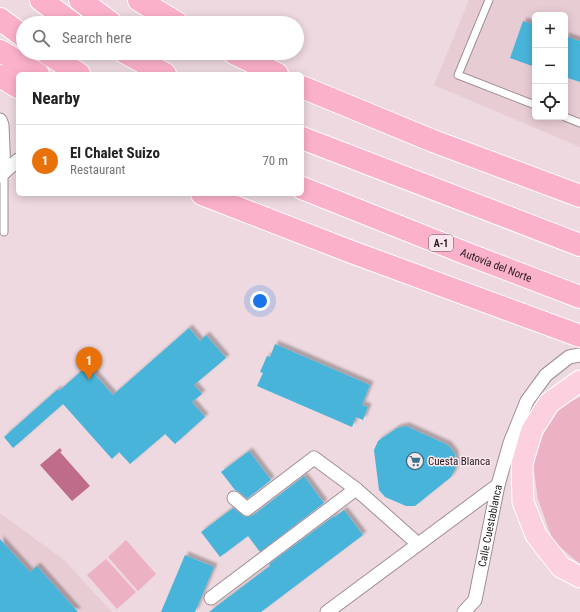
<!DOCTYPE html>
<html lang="en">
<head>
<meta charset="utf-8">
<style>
	:root { --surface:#fff; --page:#f2f2f2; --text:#222; --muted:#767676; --line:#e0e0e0; --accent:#37748a }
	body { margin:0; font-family:"Roboto Condensed",sans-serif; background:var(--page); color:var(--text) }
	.controls { position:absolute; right:12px; top:12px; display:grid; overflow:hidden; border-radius:6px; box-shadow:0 2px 10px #0003 }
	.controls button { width:36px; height:36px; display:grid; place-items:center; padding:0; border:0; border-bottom:1px solid var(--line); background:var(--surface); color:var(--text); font:20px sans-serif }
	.you { position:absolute; left:260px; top:301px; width:14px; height:14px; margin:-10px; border:3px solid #fff; border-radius:50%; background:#1a73e8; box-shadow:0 0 0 6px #1a73e833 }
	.badge { display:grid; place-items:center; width:26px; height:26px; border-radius:50%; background:var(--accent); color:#fff; font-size:13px; font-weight:700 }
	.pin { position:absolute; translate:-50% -33px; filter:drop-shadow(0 1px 2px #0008) }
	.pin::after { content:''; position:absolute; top:21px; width:14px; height:12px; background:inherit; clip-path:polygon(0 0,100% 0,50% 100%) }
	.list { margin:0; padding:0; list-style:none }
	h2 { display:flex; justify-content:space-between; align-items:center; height:52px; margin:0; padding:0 16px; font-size:17px }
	h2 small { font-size:13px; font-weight:400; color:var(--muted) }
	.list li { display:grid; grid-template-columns:26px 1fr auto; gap:12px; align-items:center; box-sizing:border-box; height:72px; padding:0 16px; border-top:1px solid var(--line) }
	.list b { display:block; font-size:15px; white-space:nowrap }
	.list p { margin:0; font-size:13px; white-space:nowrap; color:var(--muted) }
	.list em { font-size:13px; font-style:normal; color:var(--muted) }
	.icon { flex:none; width:22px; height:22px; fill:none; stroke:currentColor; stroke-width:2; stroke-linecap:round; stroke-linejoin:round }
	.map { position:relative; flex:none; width:580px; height:612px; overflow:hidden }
	.search { position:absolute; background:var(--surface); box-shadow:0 2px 10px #0003; left:16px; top:16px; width:288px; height:44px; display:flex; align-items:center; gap:10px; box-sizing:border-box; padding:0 14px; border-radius:22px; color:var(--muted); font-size:15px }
	.panel { position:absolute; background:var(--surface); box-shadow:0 2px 10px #0003; left:16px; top:72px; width:288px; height:124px; border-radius:6px }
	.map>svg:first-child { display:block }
	.built { fill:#e8ccd4; fill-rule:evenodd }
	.green { fill:#edb1c4 }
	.water { fill:#bf6c8a }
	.building { fill:#48b4da; filter:url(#shadow) }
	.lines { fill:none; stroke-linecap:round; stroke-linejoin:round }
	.lane-casing { stroke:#a08e94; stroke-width:9 }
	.street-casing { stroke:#a08e94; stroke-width:15 }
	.primary-casing { stroke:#fff; stroke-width:23 }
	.highway-casing { stroke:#fff; stroke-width:24 }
	.lane { stroke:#fff; stroke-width:7 }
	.street { stroke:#fff; stroke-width:13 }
	.primary { stroke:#fdd0df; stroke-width:21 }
	.highway { stroke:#fcb1ca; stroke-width:22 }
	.labels { text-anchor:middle; stroke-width:3; stroke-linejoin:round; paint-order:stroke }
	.shield { fill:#fae6ec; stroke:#63585b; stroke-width:1 }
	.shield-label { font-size:10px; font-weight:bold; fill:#221b1d }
	.street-label { font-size:11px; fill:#221b1d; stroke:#fae6ec }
	.poi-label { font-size:11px; fill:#221b1d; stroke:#fae6ec; text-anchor:start }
</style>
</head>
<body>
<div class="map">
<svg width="580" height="612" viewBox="0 0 580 612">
	<defs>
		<filter id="shadow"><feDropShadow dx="3.5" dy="-3.5" stdDeviation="1" flood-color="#0004"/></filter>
	</defs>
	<rect width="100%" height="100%" fill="#edd9df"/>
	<path class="built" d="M469 0H580V147L434 85ZM535 15H565V117H535Z
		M1 514 63 559 112 612H0V515Z"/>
	<path class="green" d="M580 397V564L553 541 538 499 533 464 544 432 561 407Z
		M126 540 156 574 138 591 108 557Z
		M106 559 136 592 117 609 87 575Z"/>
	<path class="water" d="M60 448 62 451 60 452 90 486 72 501 40 465Z"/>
	<path class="building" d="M523 21 535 25V67L510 58Z
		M565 36 580 41V82L565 77Z
		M189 328 200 341 206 335 226 358 194 385 202 394 192 402 205 417 175 444 165 434 130 464 119 452 112 459 63 404 13 448 4 437 58 389 59 391 87 366 113 395Z
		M275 344 370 385 362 405 368 407 363 420 356 417 352 427 257 386 263 373 260 372 267 356 270 357Z
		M406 426 448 445 455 454 456 467 451 477 415 506H406L385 497 379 490 374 450 378 441 397 428Z
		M249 451 271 480 247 499 239 492 235 490 221 472Z
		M304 476 324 503 260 552 248 536 220 557 201 532 233 508 245 517 252 516Z
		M344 510 363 535 261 612H209L270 566 269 564 334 516 335 517Z
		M0 539 30 572 37 566 78 612H0Z
		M185 555 214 567 195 612H161Z"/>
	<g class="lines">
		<defs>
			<path id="lane" d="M489 0 458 75 535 105
				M565 117 580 123
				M4 232V172"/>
			<g id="street">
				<path d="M0 120 2 125 4 172"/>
				<path d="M0 176 18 160"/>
				<path d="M234 498 247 509 314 458 356 489"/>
				<path d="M211 598 356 489 418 544"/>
				<path d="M327 612 498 485"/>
				<path id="s1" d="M464 612 475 600 498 485 510 443 527 401 546 375 569 357 580 355"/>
			</g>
			<path id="primary" d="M580 381 549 403 532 430 522 464 523 502 536 535 561 567 580 577"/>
			<g id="highway">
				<path d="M41 0 72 23"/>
				<path d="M80 0 111 23"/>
				<path d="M139 0 177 23"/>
				<path d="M0 19 23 36"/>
				<path d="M0 51 38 74"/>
				<path d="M47 53 79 74"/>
				<path d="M126 53 165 74"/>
				<path d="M234 53 277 74"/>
				<path d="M0 76 18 87"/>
				<path d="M302 87 433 141 580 196"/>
				<path d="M302 138 580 245"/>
				<path id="s2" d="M302 188 470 255 580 297"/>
				<path d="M202 194 349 251 580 336"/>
			</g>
		</defs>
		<use href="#lane" class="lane-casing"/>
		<use href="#street" class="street-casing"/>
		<use href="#primary" class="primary-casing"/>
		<use href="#highway" class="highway-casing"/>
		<use href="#lane" class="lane"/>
		<use href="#street" class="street"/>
		<use href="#primary" class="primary"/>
		<use href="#highway" class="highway"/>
	</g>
	<defs>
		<symbol id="supermarket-ring" viewBox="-11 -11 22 22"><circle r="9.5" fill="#fae6ec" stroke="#37748a" stroke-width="1.5"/><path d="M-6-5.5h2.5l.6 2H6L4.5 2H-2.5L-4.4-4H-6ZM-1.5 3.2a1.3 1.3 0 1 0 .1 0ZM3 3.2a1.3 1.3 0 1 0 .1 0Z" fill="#37748a"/></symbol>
	</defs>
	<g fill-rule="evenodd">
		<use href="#supermarket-ring" x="405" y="451" width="20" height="20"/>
	</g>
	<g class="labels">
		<rect class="shield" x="429" y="235" width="24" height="16" rx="3"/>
		<g class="shield-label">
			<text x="441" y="247">A-1</text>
		</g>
		<g class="street-label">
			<text dy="4" stroke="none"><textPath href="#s2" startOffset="209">Autovía del Norte</textPath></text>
			<text dy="4" stroke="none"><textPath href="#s1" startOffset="92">Calle Cuestablanca</textPath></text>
		</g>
		<g class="poi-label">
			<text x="428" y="465">Cuesta Blanca</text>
		</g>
	</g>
</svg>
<div class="controls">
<button>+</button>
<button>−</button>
<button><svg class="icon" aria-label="locate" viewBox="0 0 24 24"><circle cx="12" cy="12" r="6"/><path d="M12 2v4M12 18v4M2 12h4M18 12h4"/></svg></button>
</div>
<div class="you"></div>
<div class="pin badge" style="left:89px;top:380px;background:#e8710a">1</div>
<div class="search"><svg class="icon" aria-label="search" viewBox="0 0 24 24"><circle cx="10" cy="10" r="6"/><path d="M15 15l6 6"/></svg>Search here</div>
<section class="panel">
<h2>Nearby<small></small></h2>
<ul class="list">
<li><span class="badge" style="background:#e8710a">1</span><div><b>El Chalet Suizo</b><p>Restaurant</p></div><em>70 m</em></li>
</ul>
</section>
</div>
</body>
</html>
